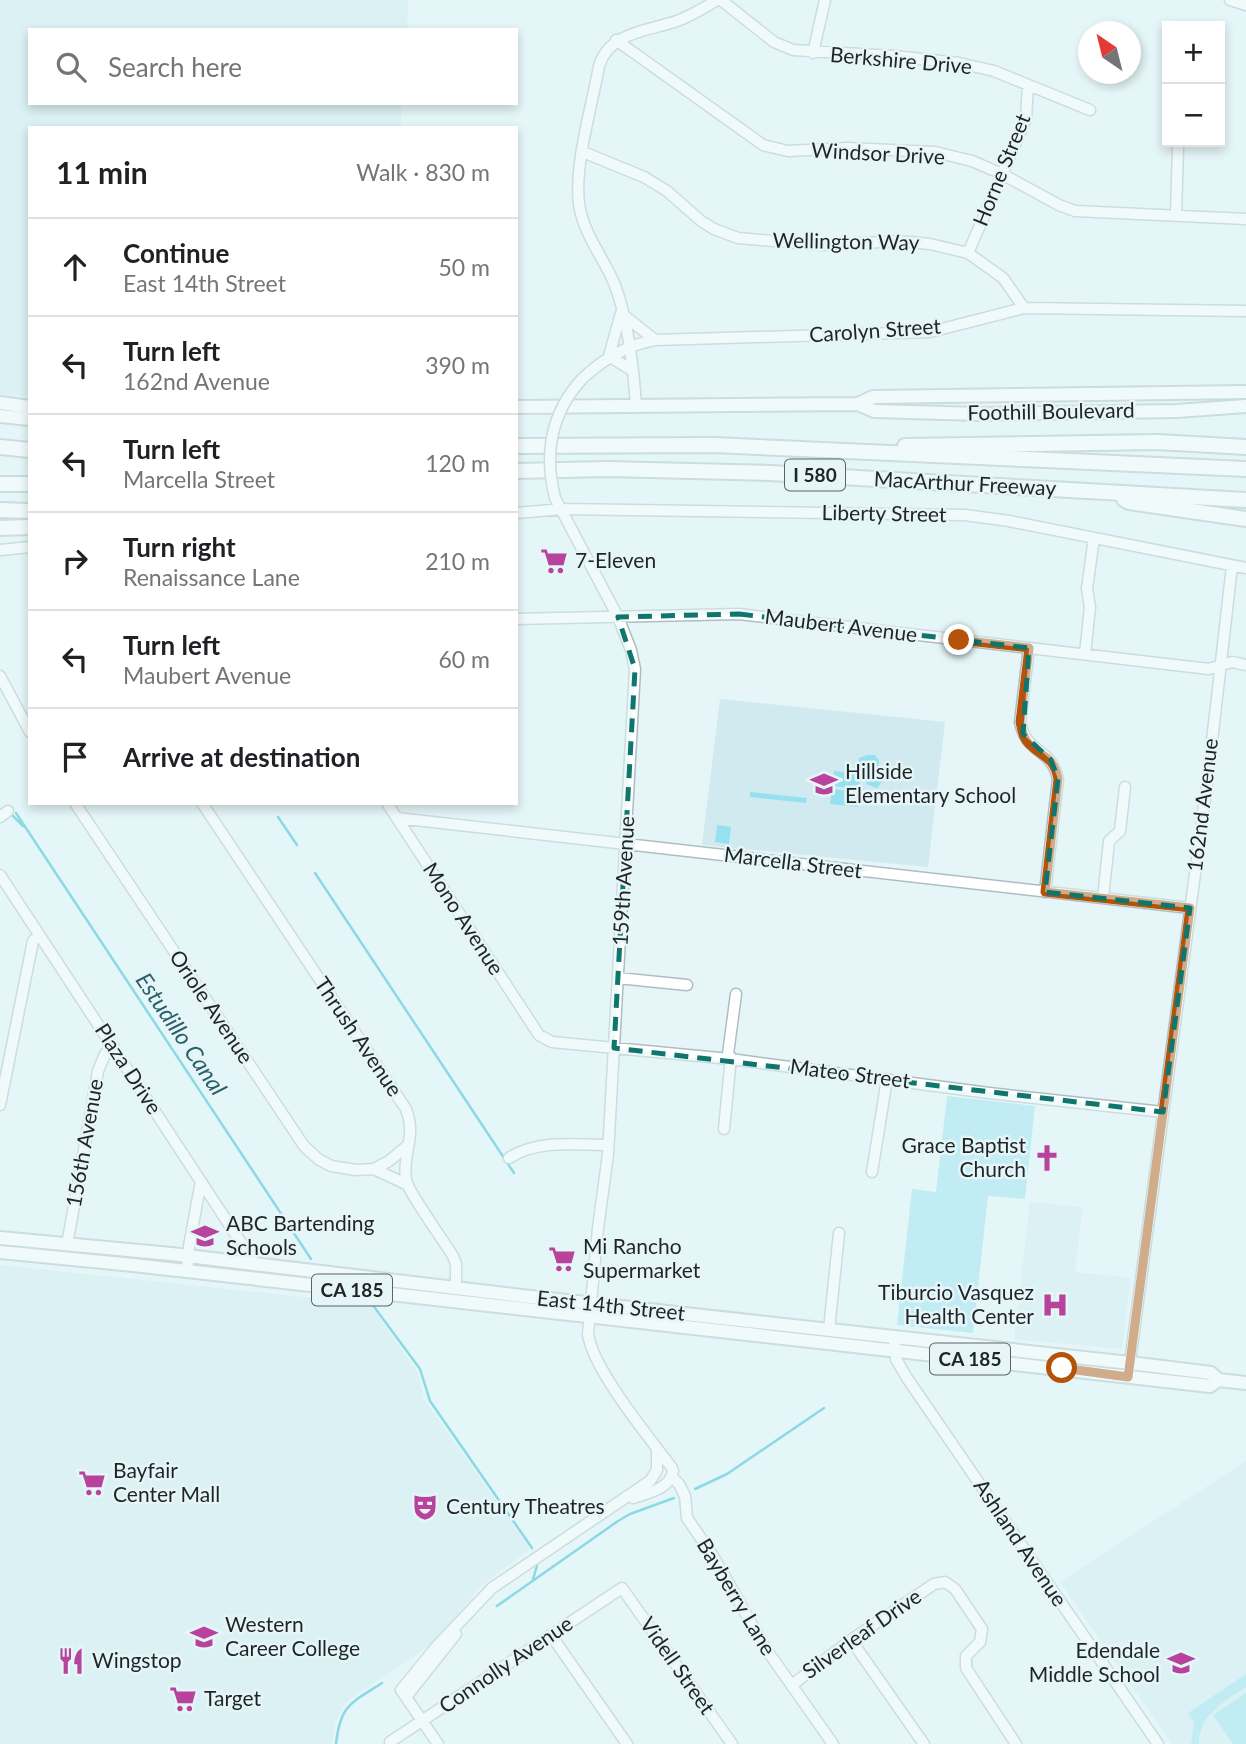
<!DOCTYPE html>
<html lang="en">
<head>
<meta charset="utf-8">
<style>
	:root { --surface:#fff; --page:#f6f6f6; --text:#202124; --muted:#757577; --line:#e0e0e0 }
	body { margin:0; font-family:Lato,sans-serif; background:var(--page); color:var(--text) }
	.controls { position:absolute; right:21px; top:21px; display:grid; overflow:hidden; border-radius:0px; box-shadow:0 4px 10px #0003 }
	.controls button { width:63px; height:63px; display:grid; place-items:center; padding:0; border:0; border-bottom:2px solid var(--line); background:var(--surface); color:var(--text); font:35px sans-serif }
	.compass { position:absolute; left:1078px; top:21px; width:63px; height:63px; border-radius:50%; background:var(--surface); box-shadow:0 4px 10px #0003; rotate:325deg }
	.stop { position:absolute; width:21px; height:21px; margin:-16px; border:5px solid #b45309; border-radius:50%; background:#fff }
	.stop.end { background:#b45309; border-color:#fff; box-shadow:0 2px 7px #0008 }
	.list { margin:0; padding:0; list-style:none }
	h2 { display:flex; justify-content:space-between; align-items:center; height:91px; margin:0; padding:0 28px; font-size:30px }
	h2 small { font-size:23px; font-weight:400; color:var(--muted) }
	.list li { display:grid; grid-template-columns:46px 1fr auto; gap:21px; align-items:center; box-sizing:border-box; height:98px; padding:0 28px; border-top:2px solid var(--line) }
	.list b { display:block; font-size:26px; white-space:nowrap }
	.list p { margin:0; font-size:23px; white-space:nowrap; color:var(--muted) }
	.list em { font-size:23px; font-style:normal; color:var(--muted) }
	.icon { flex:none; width:38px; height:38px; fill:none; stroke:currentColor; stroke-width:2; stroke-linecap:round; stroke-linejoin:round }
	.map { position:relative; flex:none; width:1246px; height:1744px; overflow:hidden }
	.search { position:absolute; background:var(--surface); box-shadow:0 4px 10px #0003; left:28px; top:28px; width:490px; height:77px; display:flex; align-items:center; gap:18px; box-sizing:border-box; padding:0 24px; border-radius:0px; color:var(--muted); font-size:26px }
	.panel { position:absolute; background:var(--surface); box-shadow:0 4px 10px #0003; left:28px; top:126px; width:490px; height:679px; border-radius:0px }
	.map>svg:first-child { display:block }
	.built { fill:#d1eaef }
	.green { fill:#95e1ef }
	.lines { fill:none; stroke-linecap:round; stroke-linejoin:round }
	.stream { stroke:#1cb7cc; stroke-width:2.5 }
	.minor-casing { stroke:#aebec0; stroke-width:13 }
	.major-casing { stroke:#aebec0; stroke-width:16 }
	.highway-casing { stroke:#aebec0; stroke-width:18 }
	.minor { stroke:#fff; stroke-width:10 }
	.major { stroke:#fff; stroke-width:12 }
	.highway { stroke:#fff; stroke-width:14 }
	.minor-bridge-casing { stroke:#aebec0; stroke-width:13; stroke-linecap:butt }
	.minor-bridge { stroke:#fff; stroke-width:10 }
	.route { stroke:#b45309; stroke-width:9 }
	.marked { fill:none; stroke:#0f766e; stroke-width:5; stroke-dasharray:14 9; stroke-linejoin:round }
	.labels { text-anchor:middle; stroke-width:5; stroke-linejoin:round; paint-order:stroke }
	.shield { fill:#e5f5f8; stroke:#5a6365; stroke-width:2 }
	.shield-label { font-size:19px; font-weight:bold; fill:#1f2426 }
	.street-label { font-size:21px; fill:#1f2426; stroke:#e5f5f8 }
	.poi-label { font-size:21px; fill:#1f2426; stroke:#e5f5f8; text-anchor:start }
	.water-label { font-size:23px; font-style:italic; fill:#29606a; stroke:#e5f5f8 }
</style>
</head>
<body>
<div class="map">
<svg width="1246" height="1744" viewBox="0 0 1246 1744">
	<rect width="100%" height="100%" fill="#e5f5f8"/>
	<path class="built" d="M0 0H408L407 30H30V103H402L401 128H30V397L0 394Z
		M720 699 945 722 928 867 702 845Z
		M1030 1202 1083 1207 1075 1272 1131 1278 1122 1349 1014 1339Z
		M0 1265 370 1304 418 1373 424 1399 530 1549 482 1585 433 1643 345 1703 335 1723 332 1744H0Z
		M1246 1461V1744H1172L1060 1582Z"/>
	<path class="green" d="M867 755H875L879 761 878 767 881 768 884 779 877 788 866 784 868 771 858 768 859 758Z
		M834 771 861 774 859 789 832 786Z
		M832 789 859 792 858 807 830 804Z
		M750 792 807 798 806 803 750 797Z
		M717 825 731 827 729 844 715 842Z
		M947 1096 1035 1106 1025 1199 988 1196 973 1333 897 1325 912 1189 936 1192Z
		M1246 1674V1687C1224 1702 1199 1714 1199 1744H1191L1194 1723 1188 1713Z
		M1246 1693V1744H1233L1213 1715Z"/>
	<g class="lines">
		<path class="stream" d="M16 813 311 1259
			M13 816 23 826
			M278 817 297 845
			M315 873 514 1173
			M372 1304 420 1369 430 1401 532 1548
			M695 1489 727 1474 824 1408
			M533 1579 537 1566
			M497 1606 618 1521 630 1514 674 1498
			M336 1744C340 1705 351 1703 382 1683"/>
		<defs>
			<path id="minor" d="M721 0 774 42 793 50 894 56 959 63 994 71 1090 110
				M1230 0 1246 5
				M616 40 763 145 788 151 847 148 935 152 972 161 1002 174 1059 205 1075 211 1246 219
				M813 53 825 0
				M583 152 644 177 667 191 701 221 714 229 738 238 822 245 899 241 930 244 968 253 1003 278 1024 308
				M1176 215 1178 147
				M968 253 1026 119 1028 85
				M633 371 609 356 621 313 655 340
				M582 379C603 359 627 345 655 340L930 332 1024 308 1246 311
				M636 405C634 370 627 315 614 283 603 257 583 233 579 204 574 165 592 106 599 66 609 32 648 31 677 21 691 16 704 8 717 0
				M555 498 618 617 631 650 635 669 608 1154 598 1228 588 1334C593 1370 649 1437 672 1468
				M516 513 563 509 965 515 1009 521 1246 568
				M0 550 30 547
				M516 619 739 614 1209 669 1232 662 1246 665
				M1029 648 1020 722C1027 756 1051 746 1058 779L1045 892
				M1085 654 1090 607 1087 589 1094 538
				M0 676 30 732
				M75 803 304 1146 318 1159 331 1166 356 1170 374 1169 406 1184
				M202 803 406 1109C417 1138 402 1152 406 1180 407 1190 445 1243 453 1256L456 1264V1288
				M387 803 539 1035 552 1042 730 1059 989 1093 1163 1112
				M0 817 8 811
				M397 818 1190 908
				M0 875 255 1264
				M1103 898 1109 841 1120 831 1125 787
				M618 978 687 985
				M0 1105 33 941 39 935
				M724 1129 731 1057 728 1054 736 994
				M509 1158C538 1139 575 1145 608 1145
				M374 1169 389 1161 407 1146
				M872 1172 887 1079
				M67 1245 98 1071 105 1054 114 1047
				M187 1272 189 1246 201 1181
				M829 1330 839 1233
				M894 1337 896 1359 907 1378 1158 1744
				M1128 1377 1208 776 1232 566
				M672 1477 679 1484 685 1496 687 1518 713 1556 766 1649 833 1744
				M633 1498C648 1493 670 1489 673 1471
				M551 1635 627 1744
				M851 1640 924 1744
				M792 1685 851 1640 934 1584 945 1582 955 1589 982 1629 980 1642 966 1656V1668L1016 1744
				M406 1697 456 1634
				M390 1742 622 1588 732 1744
				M438 1744 401 1690 437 1646 492 1588 650 1481 657 1470V1449"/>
			<path id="major" d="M0 403 30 407
				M858 404 874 411 979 414 1177 411 1246 406
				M516 407 858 404 873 397 1246 392
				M0 416 30 419
				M0 1238 171 1254 522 1296 1130 1363 1211 1373 1218 1380 1246 1383
				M0 1252 133 1265 1210 1386 1218 1380"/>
			<path id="highway" d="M516 446 714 445 1246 469
				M905 446 1157 442 1246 447
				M0 447 30 450
				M516 471 607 469 770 473 1246 500
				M0 484H30
				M1124 499 1129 502 1246 519
				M0 510 30 511
				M0 528 30 527"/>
		</defs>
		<use href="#minor" class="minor-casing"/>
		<use href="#major" class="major-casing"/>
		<use href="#highway" class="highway-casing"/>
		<use href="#minor" class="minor"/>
		<use href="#major" class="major"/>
		<use href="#highway" class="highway"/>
		<defs>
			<path id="minor-bridge" d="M555 498C544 454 551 413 582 379"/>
		</defs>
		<use href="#minor-bridge" class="minor-bridge-casing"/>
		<use href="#minor-bridge" class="minor-bridge"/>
	</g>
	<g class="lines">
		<path class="route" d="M959 640 1029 648 1020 722C1022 730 1023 739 1029 744 1043 759 1053 755 1058 779L1045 892 1190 908 1128 1377 1062 1368"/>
	</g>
	<path d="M0 0H1246V1744H0ZM739 614 1029 648 1023 734 1051 760 1058 779 1045 892 1190 908 1163 1112 614 1048 635 669 618 617Z" fill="#e5f5f8" fill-opacity=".55" fill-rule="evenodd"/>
	<path class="marked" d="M739 614 1029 648 1023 734 1051 760 1058 779 1045 892 1190 908 1163 1112 614 1048 635 669 618 617Z"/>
	<defs>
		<symbol id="supermarket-bare" viewBox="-9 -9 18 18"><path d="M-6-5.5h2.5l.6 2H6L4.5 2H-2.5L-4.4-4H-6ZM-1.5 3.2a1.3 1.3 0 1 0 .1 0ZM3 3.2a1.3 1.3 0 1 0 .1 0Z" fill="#b7439c" stroke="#e5f5f8" stroke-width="2.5" paint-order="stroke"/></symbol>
		<symbol id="school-bare" viewBox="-9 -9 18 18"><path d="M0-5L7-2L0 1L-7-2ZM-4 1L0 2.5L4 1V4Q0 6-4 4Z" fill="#b7439c" stroke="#e5f5f8" stroke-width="2.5" paint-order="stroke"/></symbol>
		<symbol id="church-bare" viewBox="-9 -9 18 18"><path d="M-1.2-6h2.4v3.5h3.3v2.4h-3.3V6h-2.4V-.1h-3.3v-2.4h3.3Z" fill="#b7439c" stroke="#e5f5f8" stroke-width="2.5" paint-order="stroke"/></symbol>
		<symbol id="hospital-bare" viewBox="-9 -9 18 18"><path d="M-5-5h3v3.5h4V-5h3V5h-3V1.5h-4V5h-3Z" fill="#b7439c" stroke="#e5f5f8" stroke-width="2.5" paint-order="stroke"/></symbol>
		<symbol id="theatre-bare" viewBox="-9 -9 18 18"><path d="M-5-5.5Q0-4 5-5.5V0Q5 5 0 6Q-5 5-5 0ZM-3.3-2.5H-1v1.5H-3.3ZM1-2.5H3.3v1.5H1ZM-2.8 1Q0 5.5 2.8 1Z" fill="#b7439c" stroke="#e5f5f8" stroke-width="2.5" paint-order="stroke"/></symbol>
		<symbol id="restaurant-bare" viewBox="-9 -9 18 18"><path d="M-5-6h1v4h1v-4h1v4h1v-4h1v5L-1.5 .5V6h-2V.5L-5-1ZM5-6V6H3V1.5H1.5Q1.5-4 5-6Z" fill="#b7439c" stroke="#e5f5f8" stroke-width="2.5" paint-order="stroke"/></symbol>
	</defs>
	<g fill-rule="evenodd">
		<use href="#supermarket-bare" x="535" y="542" width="38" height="38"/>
		<use href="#school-bare" x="805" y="765" width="38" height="38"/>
		<use href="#church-bare" x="1028" y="1139" width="38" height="38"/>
		<use href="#school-bare" x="186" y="1217" width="38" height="38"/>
		<use href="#supermarket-bare" x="543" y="1240" width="38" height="38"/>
		<use href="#hospital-bare" x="1036" y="1286" width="38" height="38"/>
		<use href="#supermarket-bare" x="73" y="1464" width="38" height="38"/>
		<use href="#theatre-bare" x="406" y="1488" width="38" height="38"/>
		<use href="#school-bare" x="185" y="1618" width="38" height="38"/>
		<use href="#restaurant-bare" x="52" y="1642" width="38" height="38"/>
		<use href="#school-bare" x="1162" y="1644" width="38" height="38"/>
		<use href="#supermarket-bare" x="164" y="1680" width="38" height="38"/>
	</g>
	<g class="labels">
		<g class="shield">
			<rect x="785" y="459.5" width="60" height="31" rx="5"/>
			<rect x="312" y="1274.5" width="80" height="31" rx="5"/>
			<rect x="930" y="1343.5" width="80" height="31" rx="5"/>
		</g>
		<g class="shield-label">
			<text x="815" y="482">I 580</text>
			<text x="352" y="1297">CA 185</text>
			<text x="970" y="1366">CA 185</text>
		</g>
		<g class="street-label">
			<text transform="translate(901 61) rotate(5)" y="7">Berkshire Drive</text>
			<text transform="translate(878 154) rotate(3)" y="7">Windsor Drive</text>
			<text transform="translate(1002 170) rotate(-68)" y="7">Horne Street</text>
			<text transform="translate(846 242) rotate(1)" y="7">Wellington Way</text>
			<text transform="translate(875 331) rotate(-4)" y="7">Carolyn Street</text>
			<text transform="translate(1051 412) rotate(-1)" y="7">Foothill Boulevard</text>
			<text transform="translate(965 484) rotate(3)" y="7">MacArthur Freeway</text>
			<text transform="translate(884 514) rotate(1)" y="7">Liberty Street</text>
			<text transform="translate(841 626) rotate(7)" y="7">Maubert Avenue</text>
			<text transform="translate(1203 805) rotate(-83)" y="7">162nd Avenue</text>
			<text transform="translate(793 863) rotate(7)" y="7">Marcella Street</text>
			<text transform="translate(624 881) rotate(-87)" y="7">159th Avenue</text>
			<text transform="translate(463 919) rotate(57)" y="7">Mono Avenue</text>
			<text transform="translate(211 1007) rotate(56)" y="7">Oriole Avenue</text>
			<text transform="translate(358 1037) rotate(56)" y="7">Thrush Avenue</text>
			<text transform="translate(128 1069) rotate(57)" y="7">Plaza Drive</text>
			<text transform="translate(850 1074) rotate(7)" y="7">Mateo Street</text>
			<text transform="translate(85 1143) rotate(-80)" y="7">156th Avenue</text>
			<text transform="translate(611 1306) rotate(6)" y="7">East 14th Street</text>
			<text transform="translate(1020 1543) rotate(56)" y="7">Ashland Avenue</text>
			<text transform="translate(736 1597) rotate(59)" y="7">Bayberry Lane</text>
			<text transform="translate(862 1634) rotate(-35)" y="7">Silverleaf Drive</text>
			<text transform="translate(506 1665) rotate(-34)" y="7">Connolly Avenue</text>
			<text transform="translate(677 1666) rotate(55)" y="7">Videll Street</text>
		</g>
		<g class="poi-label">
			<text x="575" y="568">7-Eleven</text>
			<text x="845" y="779">Hillside<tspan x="845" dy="24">Elementary School</tspan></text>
			<text x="1026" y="1153" text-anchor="end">Grace Baptist<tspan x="1026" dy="24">Church</tspan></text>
			<text x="226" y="1231">ABC Bartending<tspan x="226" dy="24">Schools</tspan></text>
			<text x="583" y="1254">Mi Rancho<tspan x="583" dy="24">Supermarket</tspan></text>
			<text x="1034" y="1300" text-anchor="end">Tiburcio Vasquez<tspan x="1034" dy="24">Health Center</tspan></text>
			<text x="113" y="1478">Bayfair<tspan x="113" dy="24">Center Mall</tspan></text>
			<text x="446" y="1514">Century Theatres</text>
			<text x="225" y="1632">Western<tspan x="225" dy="24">Career College</tspan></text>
			<text x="1160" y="1658" text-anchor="end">Edendale<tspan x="1160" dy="24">Middle School</tspan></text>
			<text x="92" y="1668">Wingstop</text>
			<text x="204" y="1706">Target</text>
		</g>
		<g class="water-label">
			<text transform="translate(181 1034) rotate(56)" y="8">Estudillo Canal</text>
		</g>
	</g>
</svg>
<div class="controls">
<button>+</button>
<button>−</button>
</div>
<svg class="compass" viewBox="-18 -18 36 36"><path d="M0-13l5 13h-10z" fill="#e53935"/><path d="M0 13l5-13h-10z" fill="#757577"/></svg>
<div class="stop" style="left:1062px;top:1368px"></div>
<div class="stop end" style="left:959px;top:640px"></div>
<div class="search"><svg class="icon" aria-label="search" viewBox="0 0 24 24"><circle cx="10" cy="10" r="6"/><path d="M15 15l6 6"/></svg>Search here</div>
<section class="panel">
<h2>11 min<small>Walk · 830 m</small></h2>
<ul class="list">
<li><svg class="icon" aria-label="ahead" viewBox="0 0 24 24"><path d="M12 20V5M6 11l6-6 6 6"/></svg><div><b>Continue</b><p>East 14th Street</p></div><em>50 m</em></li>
<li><svg class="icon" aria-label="left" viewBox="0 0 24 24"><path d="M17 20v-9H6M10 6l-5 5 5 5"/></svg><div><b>Turn left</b><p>162nd Avenue</p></div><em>390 m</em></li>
<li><svg class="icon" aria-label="left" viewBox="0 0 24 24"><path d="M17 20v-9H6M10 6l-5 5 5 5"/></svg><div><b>Turn left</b><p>Marcella Street</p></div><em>120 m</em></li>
<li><svg class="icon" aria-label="right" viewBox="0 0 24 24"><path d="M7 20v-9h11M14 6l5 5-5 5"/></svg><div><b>Turn right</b><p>Renaissance Lane</p></div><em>210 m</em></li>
<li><svg class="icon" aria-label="left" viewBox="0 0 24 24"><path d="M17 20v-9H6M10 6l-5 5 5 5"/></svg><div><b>Turn left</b><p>Maubert Avenue</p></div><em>60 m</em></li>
<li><svg class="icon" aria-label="arrive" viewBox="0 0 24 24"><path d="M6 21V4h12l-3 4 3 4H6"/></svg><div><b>Arrive at destination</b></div></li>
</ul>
</section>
</div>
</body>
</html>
